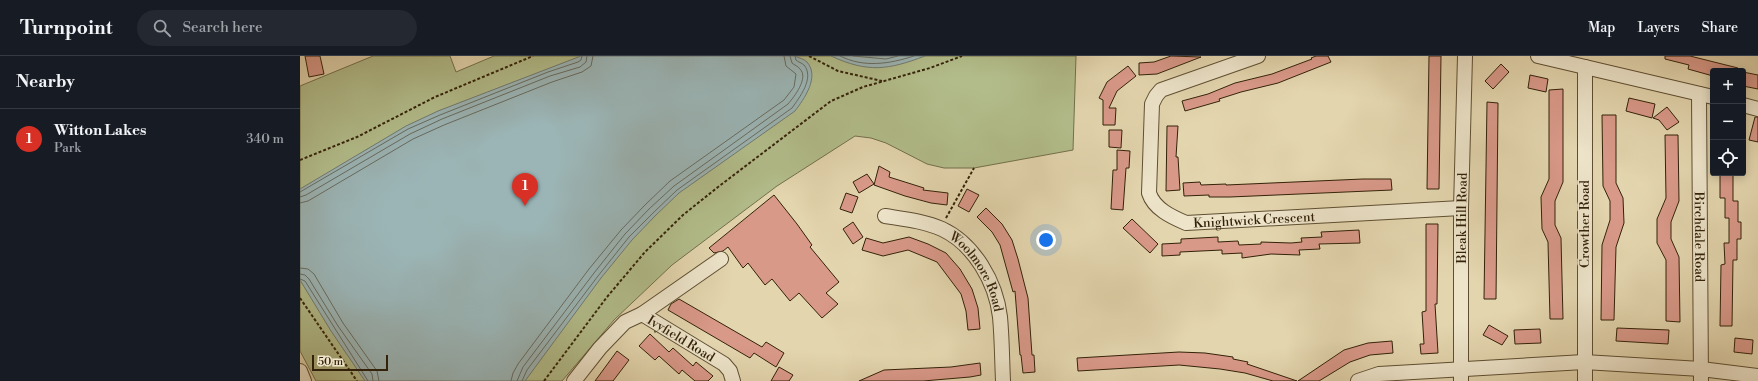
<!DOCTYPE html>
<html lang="en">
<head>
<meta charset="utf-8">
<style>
	:root { --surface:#171b24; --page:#242831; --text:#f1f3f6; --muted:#9ea1a6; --line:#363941; --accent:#d93025 }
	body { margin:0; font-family:"Libre Bodoni",serif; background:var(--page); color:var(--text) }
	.controls { position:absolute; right:12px; top:12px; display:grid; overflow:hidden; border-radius:4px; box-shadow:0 2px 10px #0003 }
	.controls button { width:36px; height:36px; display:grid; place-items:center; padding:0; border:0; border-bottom:1px solid var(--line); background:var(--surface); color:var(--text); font:20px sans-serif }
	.scale { position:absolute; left:12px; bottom:10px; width:76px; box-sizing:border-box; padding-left:4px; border:2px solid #332209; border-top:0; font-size:11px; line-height:14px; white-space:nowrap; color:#332209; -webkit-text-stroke:3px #ede4ca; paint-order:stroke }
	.you { position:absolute; left:746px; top:184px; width:14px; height:14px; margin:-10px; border:3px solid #fff; border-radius:50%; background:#1a73e8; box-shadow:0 0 0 6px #1a73e833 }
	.badge { display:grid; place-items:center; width:26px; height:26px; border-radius:50%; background:var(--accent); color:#fff; font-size:13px; font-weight:700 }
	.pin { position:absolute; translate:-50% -33px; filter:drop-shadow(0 1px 2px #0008) }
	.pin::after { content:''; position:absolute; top:21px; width:14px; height:12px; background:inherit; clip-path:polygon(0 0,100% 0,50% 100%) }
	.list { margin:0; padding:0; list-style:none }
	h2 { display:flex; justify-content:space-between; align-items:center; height:52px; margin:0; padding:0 16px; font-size:17px }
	h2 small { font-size:13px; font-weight:400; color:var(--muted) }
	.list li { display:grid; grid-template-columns:26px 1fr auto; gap:12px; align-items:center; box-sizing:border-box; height:60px; padding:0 16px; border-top:1px solid var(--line) }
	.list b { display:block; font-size:15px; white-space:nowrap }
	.list p { margin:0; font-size:13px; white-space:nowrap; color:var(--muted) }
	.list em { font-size:13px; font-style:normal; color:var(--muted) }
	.icon { flex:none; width:22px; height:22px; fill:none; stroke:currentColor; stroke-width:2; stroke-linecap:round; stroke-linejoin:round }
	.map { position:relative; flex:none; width:1458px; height:325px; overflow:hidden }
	header { display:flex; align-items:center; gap:24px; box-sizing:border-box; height:56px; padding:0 20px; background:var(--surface); border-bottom:1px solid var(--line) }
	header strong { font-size:19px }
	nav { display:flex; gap:22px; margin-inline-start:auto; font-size:14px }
	.search { width:280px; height:36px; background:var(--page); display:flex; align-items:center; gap:10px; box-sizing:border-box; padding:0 14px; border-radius:22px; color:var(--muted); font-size:15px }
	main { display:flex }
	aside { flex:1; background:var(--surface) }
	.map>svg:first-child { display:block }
	.green { fill:#b2bd8b; stroke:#72704a }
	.water { fill:#9bb5b6; stroke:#717a71 }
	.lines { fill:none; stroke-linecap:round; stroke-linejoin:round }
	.shore { stroke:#676c60; stroke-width:1 }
	.building { fill:#d99989; stroke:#332209 }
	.minor-casing { stroke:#5f4f32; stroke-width:16 }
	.path { stroke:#332209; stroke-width:2; stroke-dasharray:3 2; stroke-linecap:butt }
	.minor { stroke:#ede4ca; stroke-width:14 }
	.labels { text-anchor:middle; stroke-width:3.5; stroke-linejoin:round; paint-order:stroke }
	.street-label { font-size:13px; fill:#332209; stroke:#ede4ca }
</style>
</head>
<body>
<header>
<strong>Turnpoint</strong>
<div class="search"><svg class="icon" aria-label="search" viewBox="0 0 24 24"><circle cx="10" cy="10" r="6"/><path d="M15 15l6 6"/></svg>Search here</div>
<nav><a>Map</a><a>Layers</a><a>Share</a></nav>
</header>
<main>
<aside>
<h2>Nearby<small></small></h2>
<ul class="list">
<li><span class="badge">1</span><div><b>Witton Lakes</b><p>Park</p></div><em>340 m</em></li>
</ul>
</aside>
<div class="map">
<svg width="1458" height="325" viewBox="0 0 1458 325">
	<rect width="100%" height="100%" fill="#e3d5ae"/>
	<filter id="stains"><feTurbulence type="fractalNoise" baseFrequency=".005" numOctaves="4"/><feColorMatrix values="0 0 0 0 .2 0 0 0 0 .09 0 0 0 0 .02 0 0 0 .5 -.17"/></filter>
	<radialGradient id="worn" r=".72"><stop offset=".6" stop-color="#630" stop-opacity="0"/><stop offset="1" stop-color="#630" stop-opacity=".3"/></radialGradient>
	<path class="green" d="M73 0H150L156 16 194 0H776L773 94 674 112H644L627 108 586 87 571 82 555 80 477 130 372 209 314 264 262 325H16L0 295V30Z"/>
	<path class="water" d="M281 0H495C499 2 504 3 507 6 520 21 504 43 495 55L379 137 355 160 332 184 301 222 225 325H65L31 275 0 224V133L106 70 138 55Z
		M531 0H625C588 14 568 17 531 0Z"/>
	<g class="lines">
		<path class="shore" d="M540 0C564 12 589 8 614 0
			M553 0 586 3 598 0
			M0 136 108 73 140 59 248 16 278 6 281 4 282 0
			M0 141 6 139 110 78 142 63 250 20 280 11 286 6 287 0
			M0 147 8 145 113 83 144 69 252 26 282 16 291 10 293 0
			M0 212 8 213 14 218 43 267 77 315 79 325
			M0 218 5 219 9 223 38 270 72 318 73 325
			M0 223 5 225 68 325
			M211 325 213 317 218 308 289 213 321 174 345 149 370 125 484 44 494 31 496 18 486 10 484 0
			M217 325 223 311 294 217 325 178 349 153 374 130 488 48C494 41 509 22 500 13 498 10 494 9 492 7L490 0
			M222 325 227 314 298 220 329 181 353 157 377 134 492 52C499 42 515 22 504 9 502 7 498 6 496 4L495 0"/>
	</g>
	<path class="building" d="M5 0H20L24 18 9 21Z
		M871 0 901 1 857 18 839 19V7L854 6Z
		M1016 0H1028L1031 6 978 27 941 36 919 43 920 45 885 55 882 45 908 38 935 27 972 18 1012 3 1011 2Z
		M1129 0H1141L1139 133H1127Z
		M1365 0H1390L1438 12 1437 15H1413V20L1388 13 1389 9 1365 3Z
		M1201 8 1209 16 1193 33 1185 25Z
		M828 10 836 20 817 35 809 52H816L815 69H803V44L799 42 807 26Z
		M1443 16 1458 19V33L1443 30Z
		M1230 19 1248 23 1246 36 1228 32Z
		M1263 33V126L1255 145V169L1261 182 1263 263H1250L1248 186 1242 173 1241 141 1249 123V34Z
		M1329 42 1355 48 1352 62 1326 55Z
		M1187 46 1198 47 1196 243H1184Z
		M1367 51 1379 66 1367 74 1359 64 1353 62Z
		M1302 59H1316V127L1323 142 1324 167 1316 191 1314 264H1301L1302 189 1310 164V145L1303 130Z
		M1455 61H1458V86L1449 84Z
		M867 70H878L876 101H878L880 134 866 135Z
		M809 74H822L821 92 809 91Z
		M1365 79H1378L1379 145 1371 166V183L1379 201 1380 266 1366 265V204L1357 187V163L1366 142Z
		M817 94 830 95 829 112H826L823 154 811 153 813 114H817Z
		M579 110 590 116 589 121 624 132 623 134 648 137 647 149 631 147 605 140 574 129Z
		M1420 117H1433V145H1438V166H1441V183H1437V204H1433L1432 270H1420L1421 209 1425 208 1424 187H1429V162H1425V142H1420Z
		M567 118 574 128 559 137 553 126Z
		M1063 123H1091L1092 134 930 141H909V139L884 140 883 127 900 126 901 129 926 128V129Z
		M667 133 679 139 669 156 658 150Z
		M546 137 558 141 552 157 540 153Z
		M474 139 497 168 512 189 510 191 539 226 526 237 538 248 522 262 499 237 490 245 472 223 465 229 448 207 443 212 428 191 423 195 414 197 409 192Z
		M686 152 702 168 712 184 718 203 728 242 732 299H734L735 316 723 317 721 299H720L715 235 713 236 700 189 692 176 677 161Z
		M832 163 858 188 850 197 823 172Z
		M553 166 563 181 553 188 543 173Z
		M1126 168H1138L1137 248H1135L1138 297 1121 298 1120 288H1124L1122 256 1126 255Z
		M1059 174 1060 187 1019 188 1020 193 999 194 1000 199 971 198 942 202V197L922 198V194L880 196V199L862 200V188L881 187V183L918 181V186L938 185 939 189 961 188V186L991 187 1002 186 1001 182 1022 181 1021 176Z
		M609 181 628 188 646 197 660 213 672 233 678 252 680 273 668 274 666 255 661 238 637 206 608 194 583 200 562 194 566 182 583 187Z
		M379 243 462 291 466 286 484 297 476 311 454 297 450 302 368 254 371 248Z
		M1189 269 1208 280 1202 289 1183 279Z
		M1317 272 1369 274 1368 288 1316 285Z
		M1240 273 1241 287 1215 288 1214 274Z
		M350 278 369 296 373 292 393 310 396 306 413 320 408 325H395L382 314 379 318 359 300 355 304 339 290Z
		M1435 282 1453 284 1452 298 1434 296Z
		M1092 285 1093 297 1070 299 1050 306 1019 325H998L1044 294 1068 287Z
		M317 295 329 304 313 325H295Z
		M879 296 905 297 933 301V303L948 306 947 308 997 325H973L945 317 920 313 879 309 778 315 777 302Z
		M680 307 681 319 670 321 623 325H559L584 314 651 311Z
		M479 311 493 319 489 325H471Z"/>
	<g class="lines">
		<defs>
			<g id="minor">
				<path id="s1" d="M958 0 861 34 856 40 852 48 849 137C854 153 872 161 886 167L1161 152"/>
				<path d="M1238 0 1413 41"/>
				<path id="s2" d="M1399 38 1401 325"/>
				<path d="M1443 49 1458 53"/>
				<path id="s3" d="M585 160C604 163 624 165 642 173 674 188 696 226 700 261 702 282 702 304 703 325"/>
				<path d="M342 258 421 203"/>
				<path d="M0 315 4 325"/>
				<path id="s4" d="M274 325 300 292 325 266 342 258 424 308 430 315 433 325"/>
				<path d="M1058 325 1079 318 1284 306 1401 313 1458 320"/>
				<path id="s5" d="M1161 325V152L1165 0"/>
				<path d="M1285 325V11"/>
			</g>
		</defs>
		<use href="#minor" class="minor-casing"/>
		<path class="path" d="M509 0 538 15 582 25
			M0 104 57 81 135 41 233 0
			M646 162 674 112
			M0 242 57 325
			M244 325 307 241 345 196 383 159 418 131 531 45 563 31 630 12 662 0"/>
		<use href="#minor" class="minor"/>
	</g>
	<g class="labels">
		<g class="street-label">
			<text dy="5" stroke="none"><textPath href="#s5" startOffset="163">Bleak Hill Road</textPath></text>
			<text dy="5" stroke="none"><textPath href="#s1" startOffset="326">Knightwick Crescent</textPath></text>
			<text transform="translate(1284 168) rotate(-90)" y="5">Crowther Road</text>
			<text dy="5" stroke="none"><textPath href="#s2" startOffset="143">Birchdale Road</textPath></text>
			<text dy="5" stroke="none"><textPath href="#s3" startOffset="116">Woolmore Road</textPath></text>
			<text dy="5" stroke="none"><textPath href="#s4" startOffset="143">Ivyfield Road</textPath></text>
		</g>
	</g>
	<rect width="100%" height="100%" filter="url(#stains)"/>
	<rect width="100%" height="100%" fill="url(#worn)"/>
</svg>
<div class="controls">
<button>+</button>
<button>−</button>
<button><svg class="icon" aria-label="locate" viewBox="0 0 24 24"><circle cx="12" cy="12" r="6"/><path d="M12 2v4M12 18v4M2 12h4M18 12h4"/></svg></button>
</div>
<div class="scale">50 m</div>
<div class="you"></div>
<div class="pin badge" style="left:225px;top:150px">1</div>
</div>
</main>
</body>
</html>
